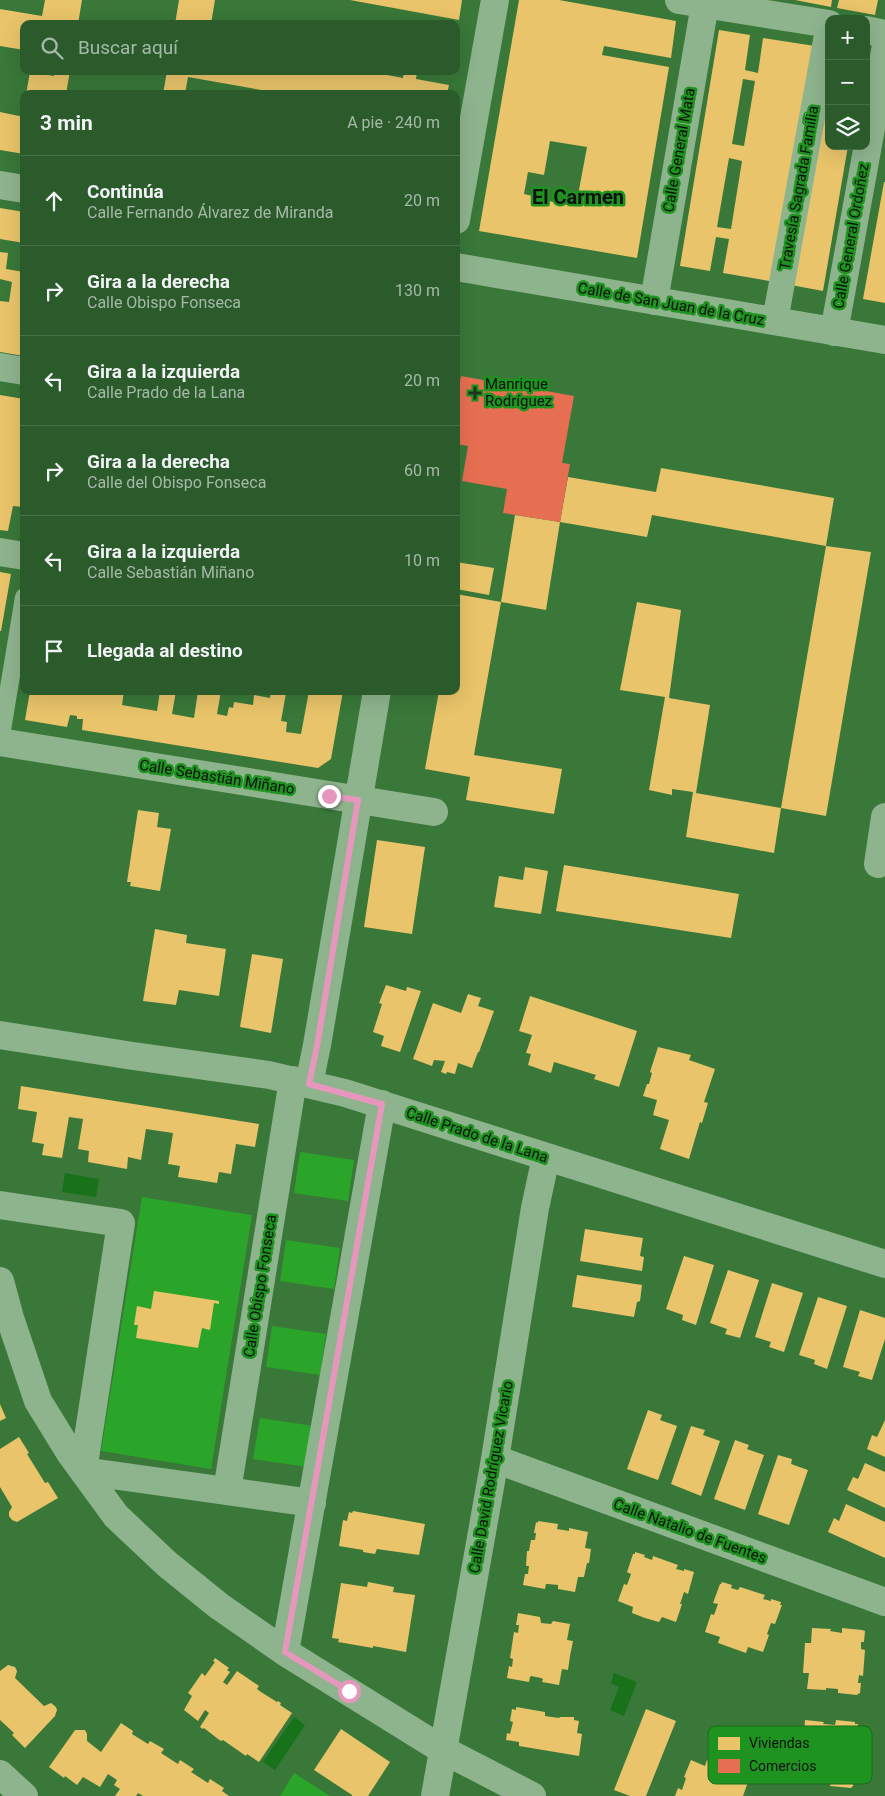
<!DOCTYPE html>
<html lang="es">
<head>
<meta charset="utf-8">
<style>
	:root { --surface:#2b5a2b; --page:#376337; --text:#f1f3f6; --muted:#a6b9a9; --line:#476f47 }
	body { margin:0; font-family:Roboto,sans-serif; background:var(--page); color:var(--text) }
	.controls { position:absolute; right:15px; top:15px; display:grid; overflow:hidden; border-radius:10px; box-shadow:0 5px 20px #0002 }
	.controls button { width:45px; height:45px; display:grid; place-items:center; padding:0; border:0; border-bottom:1px solid var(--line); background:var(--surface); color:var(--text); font:25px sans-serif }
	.stop { position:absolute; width:15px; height:15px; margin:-11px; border:4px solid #e797bd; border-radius:50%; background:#fff }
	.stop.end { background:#e797bd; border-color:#fff; box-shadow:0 1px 5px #0008 }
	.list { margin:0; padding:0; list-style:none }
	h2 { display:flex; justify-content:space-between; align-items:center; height:65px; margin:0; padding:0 20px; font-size:21px }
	h2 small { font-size:16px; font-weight:400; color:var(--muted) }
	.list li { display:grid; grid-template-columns:32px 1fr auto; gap:15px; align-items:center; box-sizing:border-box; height:90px; padding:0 20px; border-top:1px solid var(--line) }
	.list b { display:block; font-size:19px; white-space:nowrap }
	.list p { margin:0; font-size:16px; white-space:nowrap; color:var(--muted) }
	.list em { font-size:16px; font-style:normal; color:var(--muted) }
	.icon { flex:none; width:28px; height:28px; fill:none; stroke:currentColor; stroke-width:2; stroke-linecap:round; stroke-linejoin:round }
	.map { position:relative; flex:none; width:885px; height:1796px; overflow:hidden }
	.search { position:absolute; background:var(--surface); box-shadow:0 5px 20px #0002; left:20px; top:20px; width:440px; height:55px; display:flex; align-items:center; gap:12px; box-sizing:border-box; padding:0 18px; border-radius:10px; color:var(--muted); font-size:19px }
	.panel { position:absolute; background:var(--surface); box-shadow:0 5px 20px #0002; left:20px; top:90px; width:440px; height:605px; border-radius:10px }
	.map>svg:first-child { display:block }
	.green { fill:#2aa529 }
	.water { fill:#177219 }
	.homes { fill:#e9c46a; fill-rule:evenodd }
	.shops { fill:#e76f51 }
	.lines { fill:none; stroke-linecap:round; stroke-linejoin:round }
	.service { stroke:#8eb48e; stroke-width:18 }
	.pedestrian { stroke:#8eb48e; stroke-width:26 }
	.minor { stroke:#8eb48e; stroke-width:28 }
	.route { stroke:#e797bd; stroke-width:6 }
	.poi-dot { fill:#1f351f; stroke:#1e931f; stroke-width:2 }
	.labels { text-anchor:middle; stroke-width:5; stroke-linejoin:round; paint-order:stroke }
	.street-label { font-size:15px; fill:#111; stroke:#1e931f }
	.poi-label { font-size:15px; fill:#111; stroke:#1e931f; text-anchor:start }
	.district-label { font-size:20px; font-weight:bold; fill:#111; stroke:#1e931f }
	.key { fill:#1e931f; stroke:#1a6c1b; stroke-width:1 }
	.key-label { font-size:14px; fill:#111 }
</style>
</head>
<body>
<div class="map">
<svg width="885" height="1796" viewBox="0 0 885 1796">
	<rect width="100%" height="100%" fill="#397839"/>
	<path class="green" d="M300 1152 354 1160 348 1201 294 1193Z
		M142 1197 252 1215 211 1469 101 1451Z
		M286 1240 340 1248 334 1289 280 1281Z
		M272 1326 326 1334 320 1375 266 1367Z
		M260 1418 314 1426 308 1467 253 1459Z
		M294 1773 330 1796H280Z"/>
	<path class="water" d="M65 1173 99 1179 96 1197 62 1192Z
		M614 1673 637 1682 624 1716 610 1710 619 1687 611 1683Z
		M294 1717 305 1725 275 1770 263 1762Z"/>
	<path class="homes" d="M45 0H82L78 24H24V50L0 46V9L42 16Z
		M179 0H215L211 24H175Z
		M350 0H462L459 20Z
		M519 0H559L676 21 671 58 604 46 602 55 669 67 637 258 479 231ZM550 141 587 147 576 206 543 200 542 198 524 194 528 172 544 175Z
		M795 0H832L831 7Z
		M839 0H878L875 15 837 8Z
		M719 30 750 35 745 70 758 73 763 38 815 46 775 282 723 273 729 239 716 237 710 271 680 266ZM743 79 755 81 744 146 732 144ZM729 158 742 161 731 229 717 227Z
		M54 71H70L66 94H26L30 72 54 76Z
		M167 71H365L403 78 404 71H412L417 72 416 79 449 85 447 94H284L188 77 185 94H163Z
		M829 76V146H848L823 291 791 285Z
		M0 112 24 117V154L0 150Z
		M884 182H885V303L863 299Z
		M0 208 24 212V243L0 239Z
		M0 252 8 253 6 269 24 272V356L0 352V301L9 302 12 282 0 279Z
		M0 395 24 399V498L22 507 13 506 8 531 0 530Z
		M661 468 834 498 826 546 652 515 647 537 560 522 568 477 656 492Z
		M515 515 560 522 546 610 501 602Z
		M826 546 871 552 826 816 781 808Z
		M456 562 494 568 489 595 456 589Z
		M0 572 11 574 1 631H0Z
		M456 594 501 602 474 755 562 769 554 814 466 800 470 777 425 769 439 691H456Z
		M637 602 681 610 669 698 710 705 696 793 781 808 774 853 686 837 693 792 672 789V795L649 790 665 697 620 690Z
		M30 691H124L122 705 157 711 160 691H176L172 714 194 718 198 691H221L217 714 227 716 229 707 233 708 234 702 253 705 254 695 270 698 271 691H283V693H286L281 721 287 722 286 732 301 734 309 691H343L331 759 318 768 82 730 83 719H77V716L70 715 67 727 25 720Z
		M138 810 159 813 157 827 171 829 160 891 130 886 131 882H127Z
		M377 840 425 847 412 934 364 927Z
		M564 865 739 894 731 938 556 911Z
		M525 867 548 871 541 914 494 907 499 876 523 880Z
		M155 929 187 935 186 943 226 949 219 996 179 990 176 1005 143 1001Z
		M252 954 283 959 271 1033 240 1027Z
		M386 985 406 991 407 987 421 991 400 1052 381 1046 384 1036 373 1032 382 1004 379 1003Z
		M468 994 481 998 478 1006 494 1011 479 1052H478L472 1068 458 1063 455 1074 447 1072 446 1074 441 1072 445 1061 434 1060 432 1066 413 1059 433 1003 461 1013Z
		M530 996 637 1031 619 1087 594 1079 596 1075 554 1062 551 1073 528 1065 531 1054 526 1053 532 1035 519 1031Z
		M658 1047 691 1055 689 1060 715 1069 704 1102 708 1103 702 1123 700 1122 689 1159 660 1149 669 1120 653 1115 657 1100 643 1096 647 1084H649L652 1073 650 1072Z
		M21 1086 259 1124 255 1147 236 1144 231 1174 219 1172 217 1183 198 1180 178 1177 180 1166 168 1164 173 1133 146 1129 141 1160 128 1157 127 1169 88 1162 89 1151 78 1149 83 1119 69 1117 62 1158 42 1155 44 1144 32 1142 37 1112 18 1109Z
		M585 1229 643 1238 640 1256 644 1257 642 1271 580 1261Z
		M684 1256 714 1265 696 1325 682 1320 683 1315 666 1309Z
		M728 1270 759 1280 740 1338 725 1334 727 1329 710 1323Z
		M577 1275 642 1285 640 1301 637 1302 634 1317 572 1307Z
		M772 1283 803 1293 784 1352 769 1347 771 1342 755 1337Z
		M154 1291 219 1301V1304L214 1303 210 1330 202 1328 198 1348 136 1338 138 1325H134L137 1306 151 1309Z
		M818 1297 847 1306 827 1369 814 1364 815 1360 799 1355Z
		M860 1310 885 1318V1339L872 1380 858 1376 860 1372 843 1367Z
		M0 1404 6 1418 0 1421Z
		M648 1410 662 1415 660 1420 677 1426 658 1480 627 1469Z
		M885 1420V1457L867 1449 872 1435 877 1437Z
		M691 1426 705 1430 703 1435 720 1441 701 1496 671 1484Z
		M19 1437 29 1453 27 1454 45 1483 48 1482 58 1498 17 1522 12 1520 9 1516V1512L12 1507 0 1487V1449Z
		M735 1440 749 1445 747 1449 764 1455 745 1510 714 1499Z
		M778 1455 792 1459 791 1464 808 1470 789 1525 758 1514Z
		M865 1463 885 1472V1508L847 1490 853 1477 858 1479Z
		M846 1504 885 1522V1558L828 1532 834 1518 839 1521Z
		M353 1511 425 1524 419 1555 377 1549 375 1554 363 1552V1550L339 1546 343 1520 347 1521 349 1512 352 1513Z
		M538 1521 558 1524 557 1529 569 1531V1528L588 1532 585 1548 591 1549 589 1563H587L584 1577H578L575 1592 558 1589V1585L548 1584H546L545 1589 523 1585 525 1574H528L529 1566H526L527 1551H529L531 1540H535L536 1533H534L536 1522 538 1523Z
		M635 1552 645 1555 644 1557 652 1560 653 1556 678 1565 676 1569 684 1571V1569L694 1572 688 1594 684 1592 680 1604H682L676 1622 662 1617 659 1622 645 1618 632 1613 633 1607 618 1601 624 1584 627 1585 631 1574 627 1572 633 1554H635Z
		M368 1582 394 1587 393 1592 415 1595 406 1652 373 1646V1648L338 1642 339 1639 332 1638 341 1583 367 1587Z
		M722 1582 732 1585 731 1588 738 1590 740 1587 765 1595 763 1599 771 1601V1599L781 1602 780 1605H782L775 1624 771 1623 767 1634 769 1635 763 1652 748 1647 746 1653 718 1643 720 1637 705 1632 711 1614 714 1615 718 1604 713 1603 720 1584H721Z
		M518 1613 540 1617 541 1623 551 1624 553 1621 570 1624 567 1640 573 1641 570 1656 568 1670 562 1669 559 1685 542 1682 543 1679 541 1678 531 1676 530 1677 529 1682 507 1678 509 1666 512 1667 513 1659 510 1658 514 1632 518 1633 519 1625H516Z
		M812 1628 831 1629 830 1631 842 1633V1628L862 1630 865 1631 864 1642H861V1649L865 1650 863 1676 859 1675 858 1683H861L860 1693 858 1694 857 1695 838 1693V1689L826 1688V1690L807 1689 809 1673H803L805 1643H811Z
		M215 1658 229 1668 227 1670 230 1672 223 1682 227 1685 237 1671 259 1686 257 1689 261 1692 277 1702 278 1701 281 1703 280 1705 292 1713 259 1762 247 1754 246 1756 223 1740 221 1741 218 1739 204 1728 203 1729 200 1727 209 1713 205 1710 198 1721 184 1710 192 1696 188 1693 202 1673 205 1676 215 1662 213 1661Z
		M8 1665 15 1667 17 1671 15 1678 44 1706 51 1703 56 1707 57 1710 55 1716 25 1748 12 1735 14 1733 0 1720V1671Z
		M516 1707 545 1712V1716L559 1718 560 1717H574V1720L579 1721 577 1733 582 1734 579 1756 519 1746V1742L506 1740 507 1733 510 1734 513 1722 510 1721 512 1709 516 1710Z
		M646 1709 676 1721 646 1796H630L614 1790Z
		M805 1720 824 1722 823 1724 835 1725 836 1720 855 1722V1724H858L857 1734H855L854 1742H858L856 1768H852V1775L854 1776 853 1786 851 1788 830 1786 831 1781H819V1783L801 1782 802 1766 796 1765 798 1736H804Z
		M121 1723 133 1731 132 1734 148 1744 150 1741 164 1749 161 1753 178 1764 180 1760 194 1769 191 1772 208 1783 210 1779 224 1788 222 1791 229 1796H143L138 1793 136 1796H115L120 1789 114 1785 117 1780 108 1774 100 1787 83 1777 77 1785 65 1776 64 1778 49 1767 75 1730H85L87 1734V1741L101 1752Z
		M341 1729 390 1762 368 1796H352V1795L314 1770Z
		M691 1760 705 1766 707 1760 735 1770 733 1776 748 1782 743 1796H675L678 1788 682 1790 686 1778 684 1777Z"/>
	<path class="shops" d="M461 376 574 396 562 463 570 464 560 522 503 513 507 489 462 481 468 446 456 444V401Z"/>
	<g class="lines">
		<path class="service" d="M0 742 24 597"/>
		<path class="pedestrian" d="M775 321 829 24"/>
		<path class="minor" d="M679 0 829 24
			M866 30 885 34
			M0 185 24 189
			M456 220 495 0
			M456 267 885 340
			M654 301 705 4
			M834 332 885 51
			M0 367 24 371
			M0 552 24 556
			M0 742 434 812
			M878 864 885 817
			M0 1035 133 1056 269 1075 345 1093 885 1264
			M309 1084 317 1045 377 691
			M0 1205 121 1223 83 1471 312 1503
			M0 1281 10 1318 38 1401 70 1453 116 1516 167 1564 219 1606 285 1652 443 1750 532 1796
			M495 1459 885 1602
			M227 1491 293 1080
			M285 1652 382 1104
			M0 1774 24 1796
			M435 1796 495 1459 535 1208 546 1157"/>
	</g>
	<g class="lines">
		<path class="route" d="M329 796 358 800 317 1046 309 1084 382 1104 285 1652 349 1691"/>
	</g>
	<path class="poi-dot" d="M472.5 385.5h5v5h5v5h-5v5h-5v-5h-5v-5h5z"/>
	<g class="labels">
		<g class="street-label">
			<text transform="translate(679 150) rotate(-80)" y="5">Calle General Mata</text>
			<text transform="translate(799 188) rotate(-80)" y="5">Travesía Sagrada Familia</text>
			<text transform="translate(851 236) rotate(-80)" y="5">Calle General Ordoñez</text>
			<text transform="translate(671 304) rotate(10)" y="5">Calle de San Juan de la Cruz</text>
			<text transform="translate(217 777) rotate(9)" y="5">Calle Sebastián Miñano</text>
			<text transform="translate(477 1135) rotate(18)" y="5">Calle Prado de la Lana</text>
			<text transform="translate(260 1286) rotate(-81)" y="5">Calle Obispo Fonseca</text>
			<text transform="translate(491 1477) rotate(-80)" y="5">Calle David Rodríguez Vicario</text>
			<text transform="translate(690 1531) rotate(20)" y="5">Calle Natalio de Fuentes</text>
		</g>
		<g class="poi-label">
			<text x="485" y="389">Manrique<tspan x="485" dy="17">Rodríguez</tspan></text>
		</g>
		<g class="district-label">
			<text x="578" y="204">El Carmen</text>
		</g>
	</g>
	<rect x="708" y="1726" width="164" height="58" rx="8" class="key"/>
	<rect x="718" y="1737" width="22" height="13" fill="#e9c46a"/>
	<rect x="718" y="1759" width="22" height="14" fill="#e76f51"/>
	<g class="key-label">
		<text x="749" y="1748">Viviendas</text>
		<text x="749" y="1771">Comercios</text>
	</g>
</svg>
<div class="controls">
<button>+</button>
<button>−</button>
<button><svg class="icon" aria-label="layers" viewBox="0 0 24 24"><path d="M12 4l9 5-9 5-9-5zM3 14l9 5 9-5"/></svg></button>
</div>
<div class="stop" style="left:349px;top:1691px"></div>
<div class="stop end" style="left:329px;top:796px"></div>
<div class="search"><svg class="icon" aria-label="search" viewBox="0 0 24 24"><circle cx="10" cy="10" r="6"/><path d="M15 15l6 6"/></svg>Buscar aquí</div>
<section class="panel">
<h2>3 min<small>A pie · 240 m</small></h2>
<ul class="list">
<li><svg class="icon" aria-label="ahead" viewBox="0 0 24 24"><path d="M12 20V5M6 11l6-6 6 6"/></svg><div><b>Continúa</b><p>Calle Fernando Álvarez de Miranda</p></div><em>20 m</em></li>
<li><svg class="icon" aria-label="right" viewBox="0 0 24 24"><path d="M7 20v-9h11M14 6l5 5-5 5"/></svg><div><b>Gira a la derecha</b><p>Calle Obispo Fonseca</p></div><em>130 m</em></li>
<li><svg class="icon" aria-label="left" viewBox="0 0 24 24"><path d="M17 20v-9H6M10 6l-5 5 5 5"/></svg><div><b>Gira a la izquierda</b><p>Calle Prado de la Lana</p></div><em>20 m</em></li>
<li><svg class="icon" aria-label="right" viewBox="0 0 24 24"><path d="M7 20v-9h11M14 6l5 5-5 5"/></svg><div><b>Gira a la derecha</b><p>Calle del Obispo Fonseca</p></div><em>60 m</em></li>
<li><svg class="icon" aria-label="left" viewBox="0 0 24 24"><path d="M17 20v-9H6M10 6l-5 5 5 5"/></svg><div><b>Gira a la izquierda</b><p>Calle Sebastián Miñano</p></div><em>10 m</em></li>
<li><svg class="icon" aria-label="arrive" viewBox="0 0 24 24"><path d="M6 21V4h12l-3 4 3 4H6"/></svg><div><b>Llegada al destino</b></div></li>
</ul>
</section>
</div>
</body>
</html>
